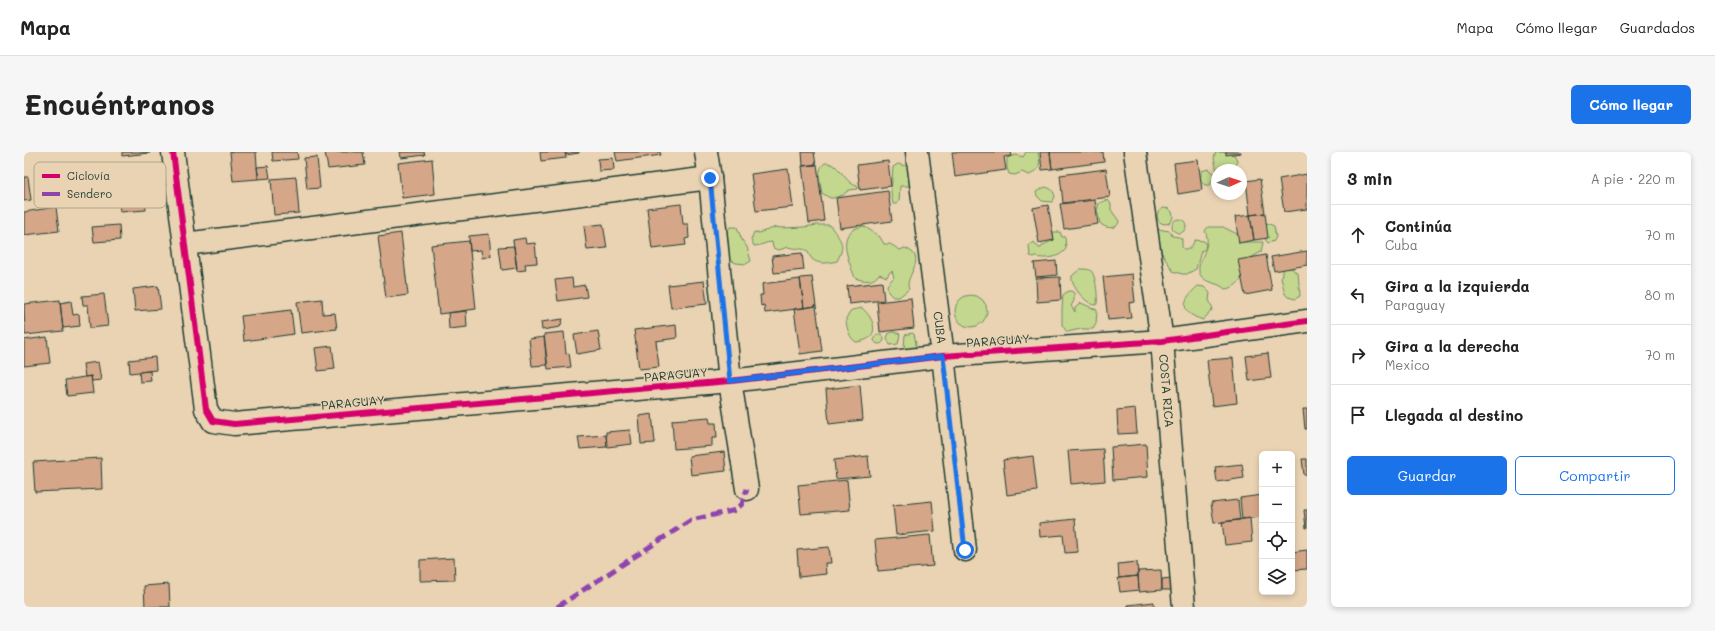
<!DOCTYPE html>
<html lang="es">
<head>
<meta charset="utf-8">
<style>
	:root { --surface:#fff; --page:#f6f6f6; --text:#222; --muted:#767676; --line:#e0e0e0; --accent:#1a73e8 }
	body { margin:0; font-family:Mali,sans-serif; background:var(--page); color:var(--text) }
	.controls { position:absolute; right:12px; bottom:12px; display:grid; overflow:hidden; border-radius:6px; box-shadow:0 2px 6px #0003 }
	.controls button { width:36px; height:36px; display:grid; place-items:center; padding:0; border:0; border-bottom:1px solid var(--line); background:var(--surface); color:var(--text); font:20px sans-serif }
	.compass { position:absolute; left:1187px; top:12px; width:36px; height:36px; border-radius:50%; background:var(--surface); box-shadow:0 2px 6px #0003; rotate:87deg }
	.stop { position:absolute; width:12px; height:12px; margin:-9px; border:3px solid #1a73e8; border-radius:50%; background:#fff }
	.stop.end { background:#1a73e8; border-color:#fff; box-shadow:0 1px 4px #0008 }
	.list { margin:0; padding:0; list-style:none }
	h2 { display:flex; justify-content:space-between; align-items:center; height:52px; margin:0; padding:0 16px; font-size:17px }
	h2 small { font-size:13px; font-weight:400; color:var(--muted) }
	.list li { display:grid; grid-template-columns:26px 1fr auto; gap:12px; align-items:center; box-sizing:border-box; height:60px; padding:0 16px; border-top:1px solid var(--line) }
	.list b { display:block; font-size:15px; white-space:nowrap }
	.list p { margin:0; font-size:13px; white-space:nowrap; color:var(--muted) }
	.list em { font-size:13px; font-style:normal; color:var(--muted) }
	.actions { display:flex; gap:8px; padding:12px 16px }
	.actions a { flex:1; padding:9px 0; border:1px solid var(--accent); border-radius:6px; text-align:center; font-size:14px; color:var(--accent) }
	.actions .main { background:var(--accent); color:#fff }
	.icon { flex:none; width:22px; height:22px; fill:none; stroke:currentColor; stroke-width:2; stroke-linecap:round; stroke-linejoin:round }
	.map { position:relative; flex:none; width:1283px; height:455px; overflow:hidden; border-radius:6px }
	header { display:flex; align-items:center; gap:24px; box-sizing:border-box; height:56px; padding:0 20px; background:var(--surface); border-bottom:1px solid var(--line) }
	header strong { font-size:19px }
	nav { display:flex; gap:22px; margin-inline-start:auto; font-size:14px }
	.intro { display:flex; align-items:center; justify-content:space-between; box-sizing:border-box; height:96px; padding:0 24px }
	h1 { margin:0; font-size:28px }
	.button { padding:10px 18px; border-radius:6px; background:var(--accent); color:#fff; font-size:14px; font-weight:700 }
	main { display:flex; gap:24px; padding:0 24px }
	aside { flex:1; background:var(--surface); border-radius:6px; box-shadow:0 2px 6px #0003 }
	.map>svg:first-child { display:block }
	.green { fill:#c3d88e; stroke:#718a61 }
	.building { fill:#d5a687; stroke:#1f3d34 }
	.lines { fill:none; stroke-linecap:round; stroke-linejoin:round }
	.minor-casing { stroke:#1f3d34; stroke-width:25 }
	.minor { stroke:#ead3b3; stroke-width:22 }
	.quiet { stroke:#8e44ad; stroke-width:5; stroke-dasharray:10 5; stroke-linecap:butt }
	.cycleway-casing { stroke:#ead3b3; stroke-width:8 }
	.cycleway { stroke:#d6006c; stroke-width:6 }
	.route { stroke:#1a73e8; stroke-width:5 }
	.labels { text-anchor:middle; stroke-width:3; stroke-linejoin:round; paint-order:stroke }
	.street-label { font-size:12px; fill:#1f3d34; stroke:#ead3b3 }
	.key { fill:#ead3b3; stroke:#ada68d; stroke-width:1 }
	.key-label { font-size:11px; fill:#1f3d34 }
</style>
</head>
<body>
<header>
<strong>Mapa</strong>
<nav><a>Mapa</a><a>Cómo llegar</a><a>Guardados</a></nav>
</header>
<div class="intro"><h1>Encuéntranos</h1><a class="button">Cómo llegar</a></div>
<main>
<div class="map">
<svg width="1283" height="455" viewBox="0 0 1283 455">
	<rect width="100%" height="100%" fill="#ead3b3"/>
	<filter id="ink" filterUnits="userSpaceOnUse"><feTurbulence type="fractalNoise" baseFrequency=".025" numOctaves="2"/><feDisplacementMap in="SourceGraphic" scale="8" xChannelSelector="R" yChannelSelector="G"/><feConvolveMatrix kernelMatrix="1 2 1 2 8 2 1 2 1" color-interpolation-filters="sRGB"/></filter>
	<g filter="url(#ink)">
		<path class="green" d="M1002 0H1014C1016 11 1018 18 1005 23L998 20 991 23 985 22 983 16V6L992 3 999 5Z
			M1192 0 1209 1 1213 8 1212 15 1206 18 1193 19 1190 6Z
			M884 7 889 33 886 34H876L875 50 872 52H869L867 41 869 15 874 12 881 14Z
			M801 11C816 10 820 31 833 34L834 37 825 38 819 43 809 46H806L798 41C796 31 792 17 801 11Z
			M1184 17 1191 23 1186 33H1181C1176 31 1176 23 1178 19Z
			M1021 35C1027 36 1030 39 1031 45L1028 50 1018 49 1013 44 1012 40Z
			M1084 48 1087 52V58L1095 69C1094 77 1084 77 1078 73L1076 71 1073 58 1075 51Z
			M1133 64a8 8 0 1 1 16 0a8 8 0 1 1-16 0Z
			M1148 74a7 7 0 1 1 14 0a7 7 0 1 1-14 0Z
			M1243 71 1250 74 1252 85 1250 89 1244 91C1238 85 1240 80 1241 72Z
			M793 73H806C816 89 823 90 813 109 805 111 795 113 788 107 786 105 785 101 783 99 780 96 769 97 764 95L755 98 749 96 748 90C741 90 737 94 730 94L727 88 730 80 735 81 752 75 758 76 780 75Z
			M840 74 856 85 860 92H866L876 98 881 96C906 106 879 124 885 137L875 145H869L864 140 863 133 870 125 868 119 865 121 863 125 855 122C850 131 839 129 831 126 824 106 810 79 840 74Z
			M706 75H713L718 88 723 95 727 109 722 112 712 111 702 106 698 88Z
			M1184 75H1199L1215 83 1216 90H1239L1237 100 1223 108C1220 122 1217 135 1201 137 1194 130 1183 132 1177 124 1168 111 1190 97 1181 79Z
			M1133 77 1146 79 1148 84 1155 85 1158 87V95L1160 97H1166L1171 88 1180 89 1182 91 1181 97 1177 99 1172 117 1163 122H1158L1149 119 1133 93Z
			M1029 80H1036L1038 85H1041L1042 97C1033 108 1019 107 1006 104L1005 93 1010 90 1015 96H1017L1019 93 1030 88Z
			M1263 116H1268L1272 121H1274L1276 144 1271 147 1264 145 1261 142 1257 126 1259 117Z
			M1056 117C1059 117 1063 117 1066 118 1072 121 1074 146 1073 152L1071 153C1061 151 1046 133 1048 124Z
			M1174 134 1180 135 1186 141 1185 148 1189 157 1179 168C1154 160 1158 148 1174 134Z
			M1044 139H1047L1050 141V149L1047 154 1051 160V156L1057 151 1073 158 1072 172 1069 177H1057L1043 180 1038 173V157L1039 143Z
			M931 159a16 16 0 1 1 32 0a16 16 0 1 1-32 0Z
			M838 156C852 168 857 188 832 190 825 186 822 174 822 166L828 158Z
			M870 180 876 182 874 192 866 193 863 186 865 181Z
			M888 181 890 182 892 191 891 198 883 197 880 194 881 183Z
			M850 187a5 5 0 1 1 10 0a5 5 0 1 1-10 0Z"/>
		<path class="building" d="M98 0H125L126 1 98 4Z
			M206 0H232L234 27 209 29Z
			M248 0H273L274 7 249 9Z
			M301 0H339L341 13 304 17Z
			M376 0H400L401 3 377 6Z
			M516 0H541L542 6 517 9Z
			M542 0H555V1L542 3Z
			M591 0H636L637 3 593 9Z
			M778 0H790L792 13 779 14Z
			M928 0H987L988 4 980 5 982 18 931 25Z
			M1016 0H1026L1028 17 1018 18Z
			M1026 0H1079L1080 10 1028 17Z
			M1202 0H1217V1L1202 3Z
			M293 5 296 36 283 37 280 6Z
			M589 6 590 18 575 19 574 7Z
			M408 7 411 42 378 46 374 11Z
			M1174 8 1178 38 1154 42 1150 11Z
			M864 9 867 34 836 38 833 13Z
			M793 12 800 69 785 71 778 14Z
			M244 14 246 26 235 27 233 15Z
			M764 17 769 55 732 59 727 22Z
			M1082 17 1086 45 1039 51 1036 23Z
			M1283 22V57L1260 60 1255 27Z
			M0 25H4L7 48 0 49Z
			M272 25 275 61 250 63 247 27Z
			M1236 27 1241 61 1226 63 1222 29Z
			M120 35 122 58 96 60 94 37Z
			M864 39 868 69 816 76 812 46Z
			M1071 48 1074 72 1040 77 1036 52Z
			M657 52 659 72H664L665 86 661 87 662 93 628 97 623 56Z
			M1024 53 1030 88 1015 91 1009 56Z
			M32 55 35 79 0 83V60Z
			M1241 61 1244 86 1230 88 1226 63Z
			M1226 63 1230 88 1215 91 1211 65Z
			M579 72 583 96 563 98 560 74Z
			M95 73 96 88 70 90 68 75Z
			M377 81 384 143 362 146 354 84Z
			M465 82 467 104 458 106 457 98 446 99 445 84Z
			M501 86 502 92 511 91 513 111 501 112 502 118 493 119 489 88Z
			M445 89 452 157 415 162 407 93Z
			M490 94 493 116 478 118 475 95Z
			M1283 99V113L1250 119 1247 105Z
			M778 101 780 118 750 121 748 104Z
			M1242 103 1248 138 1221 143 1214 108Z
			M1032 109 1033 123 1012 125 1010 111Z
			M1108 122 1111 150 1105 151 1107 166 1084 168 1079 125Z
			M788 125 792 154 780 156 776 126Z
			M1036 125 1037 148 1013 150 1012 126Z
			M548 126 549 135 561 133 563 145 534 149 531 128Z
			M776 127 780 156 741 161 740 153 737 154 736 143H739L738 132Z
			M680 129 683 152 647 156 644 133Z
			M858 130 860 148 825 152 823 134Z
			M134 134 137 157 111 159 109 137Z
			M80 142 84 174 66 176 64 153H59L58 144Z
			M887 146 890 176 856 180 853 150Z
			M298 147 299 162 311 161 313 177 277 181 273 150Z
			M36 148 39 179 1 183 0 152Z
			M47 149 49 163 55 162 56 174 39 176 36 151Z
			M792 154 798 199 776 202 770 157Z
			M267 158 270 182 220 189 217 164Z
			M442 159 443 175 425 177 424 161Z
			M539 167 536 175 518 178 517 170Z
			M652 173 653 186 632 189 635 215 615 217 610 178Z
			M574 179 577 198 553 202 550 183Z
			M540 180 542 202 545 201 547 215 524 217 520 182Z
			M23 185 26 211 0 214V188Z
			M520 185 523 213 508 214 505 187Z
			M308 194 311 217 294 219 291 196Z
			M1244 201 1247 226 1225 229 1222 204Z
			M131 205 132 218 106 221 105 208Z
			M1209 206 1213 251 1188 254 1183 208Z
			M74 210 77 228 68 229 67 224 61 225 59 212Z
			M126 219 127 229 116 230 115 220Z
			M67 224 69 241 43 244 41 228Z
			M836 233 839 268 805 272 802 237Z
			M1111 256 1113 281 1094 282 1093 258Z
			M1279 257H1283V277H1281Z
			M628 262 631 291 617 292 615 264Z
			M685 265 686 271H692L693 286H688V294L650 297 648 268Z
			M606 278 608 292 583 295 582 280Z
			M582 283 583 295 556 297 554 285Z
			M1122 292 1124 325 1089 328 1087 295Z
			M1079 297 1081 329 1047 332 1044 299Z
			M700 300 702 319 667 323 665 304Z
			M844 304 846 324 812 327 810 308Z
			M1009 304 1013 339 983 343 979 308Z
			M77 306 78 337 11 340 9 310Z
			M1278 307H1283V323H1280Z
			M1218 312 1220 326 1193 330 1191 315Z
			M823 328 826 358 777 362 774 333Z
			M1238 343V365L1218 367 1216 346Z
			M1214 348 1216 368 1190 371 1187 351Z
			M908 349 911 379 872 383 869 353Z
			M1280 358H1283V376H1282Z
			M1226 366 1228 390 1201 393 1198 370Z
			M1051 367 1054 400 1041 401 1039 383 1016 385 1015 371Z
			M906 383 909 414 854 419 851 388Z
			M805 395 807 411H801L802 422 775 425 773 398Z
			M1283 398V417L1268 418V400Z
			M430 406 431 428 396 429V408Z
			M1113 410 1114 424 1095 426 1094 412Z
			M1137 418 1138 438 1115 440 1114 419Z
			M1114 424 1115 438 1096 440 1094 426Z
			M1147 426 1148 438H1138V427Z
			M145 432 146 455H121L120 434Z
			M1130 450V455H1104V453Z"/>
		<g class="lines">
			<defs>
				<g id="minor">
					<path d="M149 0 182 257 189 269 210 272 706 229 919 204 1138 189 1283 169"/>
					<path d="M682 0 686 26 706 229 723 337"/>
					<path id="s1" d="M893 0 919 204 941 398"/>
					<path id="s2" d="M1111 0 1138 189 1160 455"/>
					<path d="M161 92 686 26"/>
				</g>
			</defs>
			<use href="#minor" class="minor-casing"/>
			<use href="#minor" class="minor"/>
			<path class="quiet" d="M533 455 667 368 712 358 718 352 723 337"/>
			<defs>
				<path id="cycleway" d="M149 0 182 257 189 269 210 272 706 229 919 204 1138 189 1283 169"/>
			</defs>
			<use href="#cycleway" class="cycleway-casing"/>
			<use href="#cycleway" class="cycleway"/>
		</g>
	</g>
	<g class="lines" filter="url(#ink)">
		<path class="route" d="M686 26 706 229 919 204 941 398"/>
	</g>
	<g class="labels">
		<g class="street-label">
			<text dy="4" stroke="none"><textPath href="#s1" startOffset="177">CUBA</textPath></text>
			<text transform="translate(974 189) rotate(-4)" y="4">PARAGUAY</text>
			<text transform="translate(652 223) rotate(-5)" y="4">PARAGUAY</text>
			<text dy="4" stroke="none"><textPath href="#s2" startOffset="241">COSTA RICA</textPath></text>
			<text transform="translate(329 251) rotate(-5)" y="4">PARAGUAY</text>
		</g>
	</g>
	<rect x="10" y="10" width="132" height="46" rx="6" class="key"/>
	<rect x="18" y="22" width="18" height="4" fill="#d6006c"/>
	<rect x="18" y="40" width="18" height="4" fill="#8e44ad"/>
	<g class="key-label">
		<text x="43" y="28">Ciclovía</text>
		<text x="43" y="46">Sendero</text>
	</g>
</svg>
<div class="controls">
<button>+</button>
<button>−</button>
<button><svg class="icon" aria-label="locate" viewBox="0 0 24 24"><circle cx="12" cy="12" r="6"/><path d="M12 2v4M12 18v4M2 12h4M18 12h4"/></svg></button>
<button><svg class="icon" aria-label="layers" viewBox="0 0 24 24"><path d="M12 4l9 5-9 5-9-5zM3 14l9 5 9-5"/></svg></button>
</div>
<svg class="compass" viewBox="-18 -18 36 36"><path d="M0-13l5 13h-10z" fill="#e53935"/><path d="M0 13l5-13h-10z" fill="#767676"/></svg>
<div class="stop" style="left:941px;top:398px"></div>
<div class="stop end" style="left:686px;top:26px"></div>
</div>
<aside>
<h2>3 min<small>A pie · 220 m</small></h2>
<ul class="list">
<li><svg class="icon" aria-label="ahead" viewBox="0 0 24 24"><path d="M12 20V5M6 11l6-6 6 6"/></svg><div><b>Continúa</b><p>Cuba</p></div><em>70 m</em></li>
<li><svg class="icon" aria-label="left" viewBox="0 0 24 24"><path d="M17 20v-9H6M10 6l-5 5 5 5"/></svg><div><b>Gira a la izquierda</b><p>Paraguay</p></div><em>80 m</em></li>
<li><svg class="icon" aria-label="right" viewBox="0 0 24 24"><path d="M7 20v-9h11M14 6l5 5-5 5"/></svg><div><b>Gira a la derecha</b><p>Mexico</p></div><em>70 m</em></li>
<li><svg class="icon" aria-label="arrive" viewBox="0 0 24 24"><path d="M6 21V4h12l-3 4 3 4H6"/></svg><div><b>Llegada al destino</b></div></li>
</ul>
<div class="actions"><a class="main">Guardar</a><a>Compartir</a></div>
</aside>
</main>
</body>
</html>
